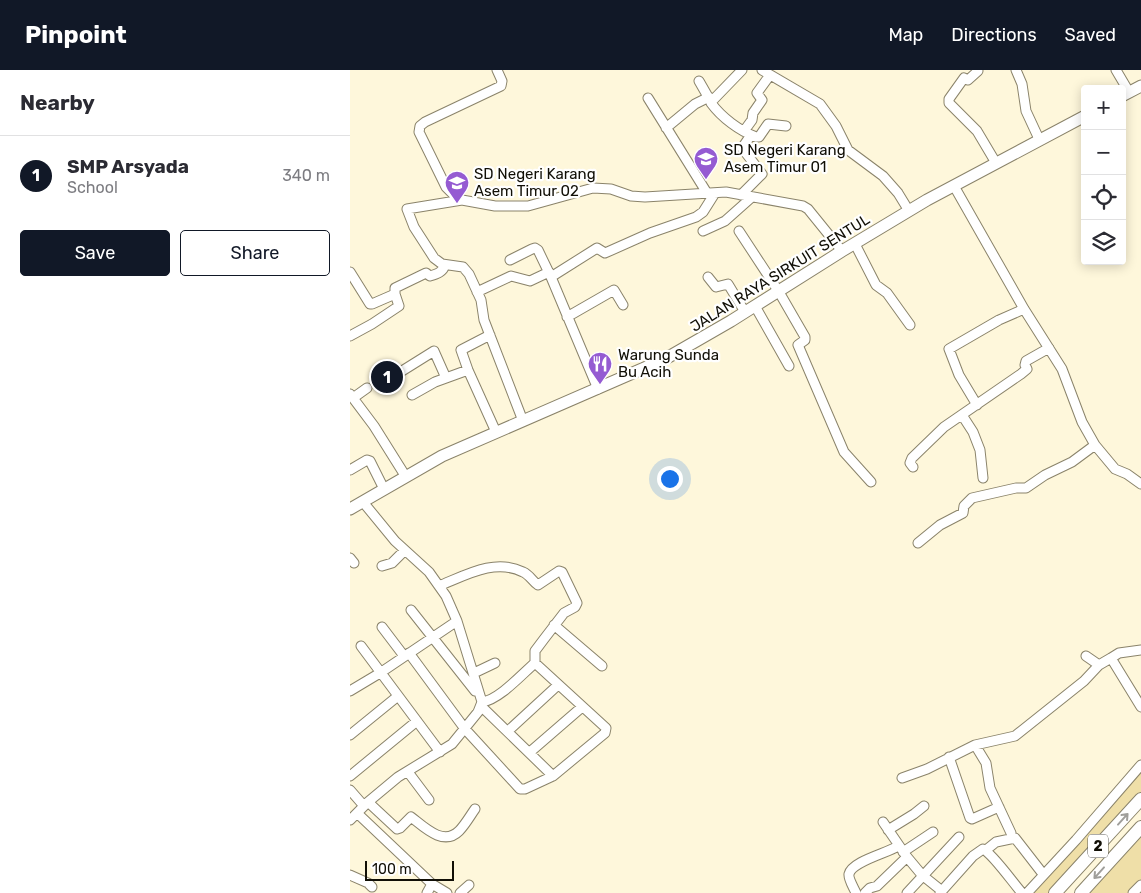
<!DOCTYPE html>
<html lang="en">
<head>
<meta charset="utf-8">
<style>
	:root { --surface:#fff; --page:#f2f2f3; --text:#2b2b33; --muted:#7c7c81; --line:#e1e1e2; --accent:#111827 }
	body { margin:0; font-family:Rubik,sans-serif; background:var(--page); color:var(--text) }
	.controls { position:absolute; right:15px; top:15px; display:grid; overflow:hidden; border-radius:5px; box-shadow:0 2px 12px #0003 }
	.controls button { width:45px; height:45px; display:grid; place-items:center; padding:0; border:0; border-bottom:1px solid var(--line); background:var(--surface); color:var(--text); font:25px sans-serif }
	.scale { position:absolute; left:15px; bottom:12px; width:89px; box-sizing:border-box; padding-left:5px; border:2px solid #110f06; border-top:0; font-size:14px; line-height:18px; white-space:nowrap; color:#110f06; -webkit-text-stroke:4px #fff; paint-order:stroke }
	.you { position:absolute; left:319px; top:408px; width:18px; height:18px; margin:-12px; border:4px solid #fff; border-radius:50%; background:#1a73e8; box-shadow:0 0 0 8px #1a73e833 }
	.badge { display:grid; place-items:center; width:32px; height:32px; border-radius:50%; background:var(--accent); color:#fff; font-size:16px; font-weight:700 }
	.pin { position:absolute; translate:-50% -50%; border:2px solid #fff; box-shadow:0 1px 5px #0006 }
	.list { margin:0; padding:0; list-style:none }
	h2 { display:flex; justify-content:space-between; align-items:center; height:65px; margin:0; padding:0 20px; font-size:21px }
	h2 small { font-size:16px; font-weight:400; color:var(--muted) }
	.list li { display:grid; grid-template-columns:32px 1fr auto; gap:15px; align-items:center; box-sizing:border-box; height:80px; padding:0 20px; border-top:1px solid var(--line) }
	.list b { display:block; font-size:19px; white-space:nowrap }
	.list p { margin:0; font-size:16px; white-space:nowrap; color:var(--muted) }
	.list em { font-size:16px; font-style:normal; color:var(--muted) }
	.actions { display:flex; gap:10px; padding:15px 20px }
	.actions a { flex:1; padding:11px 0; border:1px solid var(--accent); border-radius:5px; text-align:center; font-size:18px; color:var(--accent) }
	.actions .main { background:var(--accent); color:#fff }
	.icon { flex:none; width:28px; height:28px; fill:none; stroke:currentColor; stroke-width:2; stroke-linecap:round; stroke-linejoin:round }
	.map { position:relative; flex:none; width:791px; height:823px; overflow:hidden }
	header { display:flex; align-items:center; gap:30px; box-sizing:border-box; height:70px; padding:0 25px; background:var(--accent); color:#fff }
	header strong { font-size:24px }
	nav { display:flex; gap:28px; margin-inline-start:auto; font-size:18px }
	main { display:flex }
	aside { flex:1; background:var(--surface) }
	.map>svg:first-child { display:block }
	.green { fill:#efdfa8 }
	.lines { fill:none; stroke-linecap:round; stroke-linejoin:round }
	.minor-casing { stroke:#8a836a; stroke-width:11 }
	.major-casing { stroke:#8a836a; stroke-width:13 }
	.highway-casing { stroke:#8a836a; stroke-width:14 }
	.minor { stroke:#fff; stroke-width:9 }
	.major { stroke:#fff; stroke-width:11 }
	.highway { stroke:#fff; stroke-width:12 }
	.oneway { stroke:#a09f9b }
	.labels { text-anchor:middle; stroke-width:4.5; stroke-linejoin:round; paint-order:stroke }
	.shield { fill:#fff; stroke:#585751; stroke-width:1 }
	.shield-label { font-size:14px; font-weight:bold; fill:#110f06 }
	.poi-label { font-size:15px; fill:#110f06; stroke:#fff; text-anchor:start }
	.street-label { font-size:15px; fill:#110f06; stroke:#fff }
</style>
</head>
<body>
<header>
<strong>Pinpoint</strong>
<nav><a>Map</a><a>Directions</a><a>Saved</a></nav>
</header>
<main>
<aside>
<h2>Nearby<small></small></h2>
<ul class="list">
<li><span class="badge">1</span><div><b>SMP Arsyada</b><p>School</p></div><em>340 m</em></li>
</ul>
<div class="actions"><a class="main">Save</a><a>Share</a></div>
</aside>
<div class="map">
<svg width="791" height="823" viewBox="0 0 791 823">
	<rect width="100%" height="100%" fill="#fef7db"/>
	<path class="green" d="M791 695V727L699 823H677Z
		M791 757V817L785 823H731Z"/>
	<g class="lines">
		<defs>
			<path id="minor" d="M147 0 152 11 151 16 75 52 70 56 69 62 96 117 103 124 112 130 145 136H178L243 118 261 119 281 126 295 127 376 122 453 136 458 139 492 181
				M392 0 363 30 361 33C372 48 390 61 406 67H409L418 54 436 56
				M412 0 470 34 486 56 498 80 533 106 548 123 559 141
				M666 0 672 14 676 41 689 69
				M766 0 779 22
				M628 1 618 10 614 8 599 29V33L627 61 646 93
				M349 11 361 32
				M298 28 357 123
				M316 58 345 34 359 27
				M394 61 402 50 403 43 412 30 407 23 420 5
				M604 116 674 239 712 299 732 352 745 375 765 399 777 404 791 414
				M391 125 412 104 392 78 401 65
				M112 130 57 139 64 157 84 188 92 194 113 197 119 204 131 230 134 250 173 351
				M353 161 375 151 402 127
				M389 161 429 222 455 267V270L448 275 494 382 521 412
				M505 174 526 215 537 223 560 255
				M160 190 182 179 185 178 188 180 201 207 248 319
				M0 202 20 234H22L45 224
				M201 207 247 178 255 183 300 163 346 147 353 142 365 123
				M358 207 366 217 378 214 395 242
				M127 222 161 206 180 211 199 202
				M405 236 439 296
				M217 247 264 220 273 235
				M140 265 111 280 118 300 146 362
				M0 266 22 254 49 236 45 224V218L76 203 80 206C87 204 93 202 95 195
				M44 306 84 281 96 308
				M0 324 24 356 56 407
				M62 325 85 312 118 300
				M3 328 17 318
				M627 335 609 305 599 279 649 250 674 239
				M612 345 623 362 630 380 633 408
				M563 397 560 393 562 388 594 357 671 304 677 299 675 295 676 291 699 278
				M0 400 17 390 20 391 34 419
				M568 473 590 455 613 443 614 436 622 428 666 418H676L695 405 722 392 745 375
				M0 488 4 493
				M32 496 42 493 54 481
				M89 516C116 505 145 488 173 502 180 505 182 511 188 515L209 501 212 502 227 533 225 537 214 543 194 569 185 581V593
				M61 540 125 621
				M204 555 252 596
				M32 557 54 586
				M11 576 90 682
				M59 583 115 659 170 719H175L203 706 255 663 256 658 185 593C172 604 149 630 132 632
				M736 586 749 595 761 588 791 637
				M761 588 769 583 791 580
				M124 603 145 593
				M0 621 30 603 107 551
				M131 636 203 706
				M158 661 208 615
				M0 665 48 626
				M625 675 636 693 640 718 661 763
				M180 682 232 637
				M599 687 620 748 622 749 649 737
				M58 702 79 730
				M0 706 67 651
				M552 708 577 699 625 675 665 666 734 611 749 595
				M0 720 14 736
				M18 732 47 759 50 758 61 747C73 756 93 777 109 761 115 755 120 746 125 739
				M7 743 82 814
				M0 750 18 732 48 707 102 674 128 642 132 632 107 551 96 526 79 502 45 471 13 432
				M533 752 557 787 572 805 592 821
				M538 760 564 744 574 736
				M636 780 646 772 665 768 693 804
				M553 782 583 762
				M0 805 18 813 22 817
				M77 823 82 814 97 823
				M110 823 119 815
				M506 823C504 818 498 809 499 804 502 791 538 783 548 776
				M515 823 520 818 527 816 557 787
				M557 823 609 767
				M590 823 623 786 633 779C643 784 663 813 672 823
				M677 823 726 770 791 695
				M783 823 791 815"/>
			<path id="major" d="M772 26 791 16
				M0 439 92 386 315 289 381 251 492 181 577 130 735 46"/>
			<path id="highway" d="M705 823 791 729
				M731 823 791 757"/>
		</defs>
		<use href="#minor" class="minor-casing"/>
		<use href="#major" class="major-casing"/>
		<use href="#highway" class="highway-casing"/>
		<use href="#minor" class="minor"/>
		<use href="#major" class="major"/>
		<use href="#highway" class="highway"/>
	</g>
	<defs><path id="oneway-shaft" d="M-6 0H5M1.5-3L5.5 0L1.5 3" fill="none" stroke-width="1.6" stroke-linecap="round" stroke-linejoin="round" transform="scale(1.25)"/></defs>
	<g class="oneway">
		<use href="#oneway-shaft" transform="translate(773 749) rotate(-48)"/>
		<use href="#oneway-shaft" transform="translate(749 803) rotate(132)"/>
	</g>
	<defs>
		<symbol id="school-pin" viewBox="-11 -11 22 30"><path d="M0 17L-7.5 6A9.5 9.5 0 1 1 7.5 6Z" fill="#955bd2" stroke="#fff"/><path d="M0-5L7-2L0 1L-7-2ZM-4 1L0 2.5L4 1V4Q0 6-4 4Z" fill="#fff"/></symbol>
		<symbol id="restaurant-pin" viewBox="-11 -11 22 30"><path d="M0 17L-7.5 6A9.5 9.5 0 1 1 7.5 6Z" fill="#955bd2" stroke="#fff"/><path d="M-5-6h1v4h1v-4h1v4h1v-4h1v5L-1.5 .5V6h-2V.5L-5-1ZM5-6V6H3V1.5H1.5Q1.5-4 5-6Z" fill="#fff"/></symbol>
	</defs>
	<g fill-rule="evenodd">
		<use href="#school-pin" x="342" y="75" width="28" height="38"/>
		<use href="#school-pin" x="93" y="99" width="28" height="38"/>
		<use href="#restaurant-pin" x="236" y="280" width="28" height="38"/>
	</g>
	<g class="labels">
		<rect class="shield" x="738" y="764.5" width="20" height="23" rx="4"/>
		<g class="shield-label">
			<text x="748" y="781">2</text>
		</g>
		<g class="poi-label">
			<text x="374" y="85">SD Negeri Karang<tspan x="374" dy="17">Asem Timur 01</tspan></text>
			<text x="124" y="109">SD Negeri Karang<tspan x="124" dy="17">Asem Timur 02</tspan></text>
			<text x="268" y="290">Warung Sunda<tspan x="268" dy="17">Bu Acih</tspan></text>
		</g>
		<g class="street-label">
			<text transform="translate(430 203) rotate(-32)" y="5">JALAN RAYA SIRKUIT SENTUL</text>
		</g>
	</g>
</svg>
<div class="controls">
<button>+</button>
<button>−</button>
<button><svg class="icon" aria-label="locate" viewBox="0 0 24 24"><circle cx="12" cy="12" r="6"/><path d="M12 2v4M12 18v4M2 12h4M18 12h4"/></svg></button>
<button><svg class="icon" aria-label="layers" viewBox="0 0 24 24"><path d="M12 4l9 5-9 5-9-5zM3 14l9 5 9-5"/></svg></button>
</div>
<div class="scale">100 m</div>
<div class="you"></div>
<div class="pin badge" style="left:37px;top:307px">1</div>
</div>
</main>
</body>
</html>
